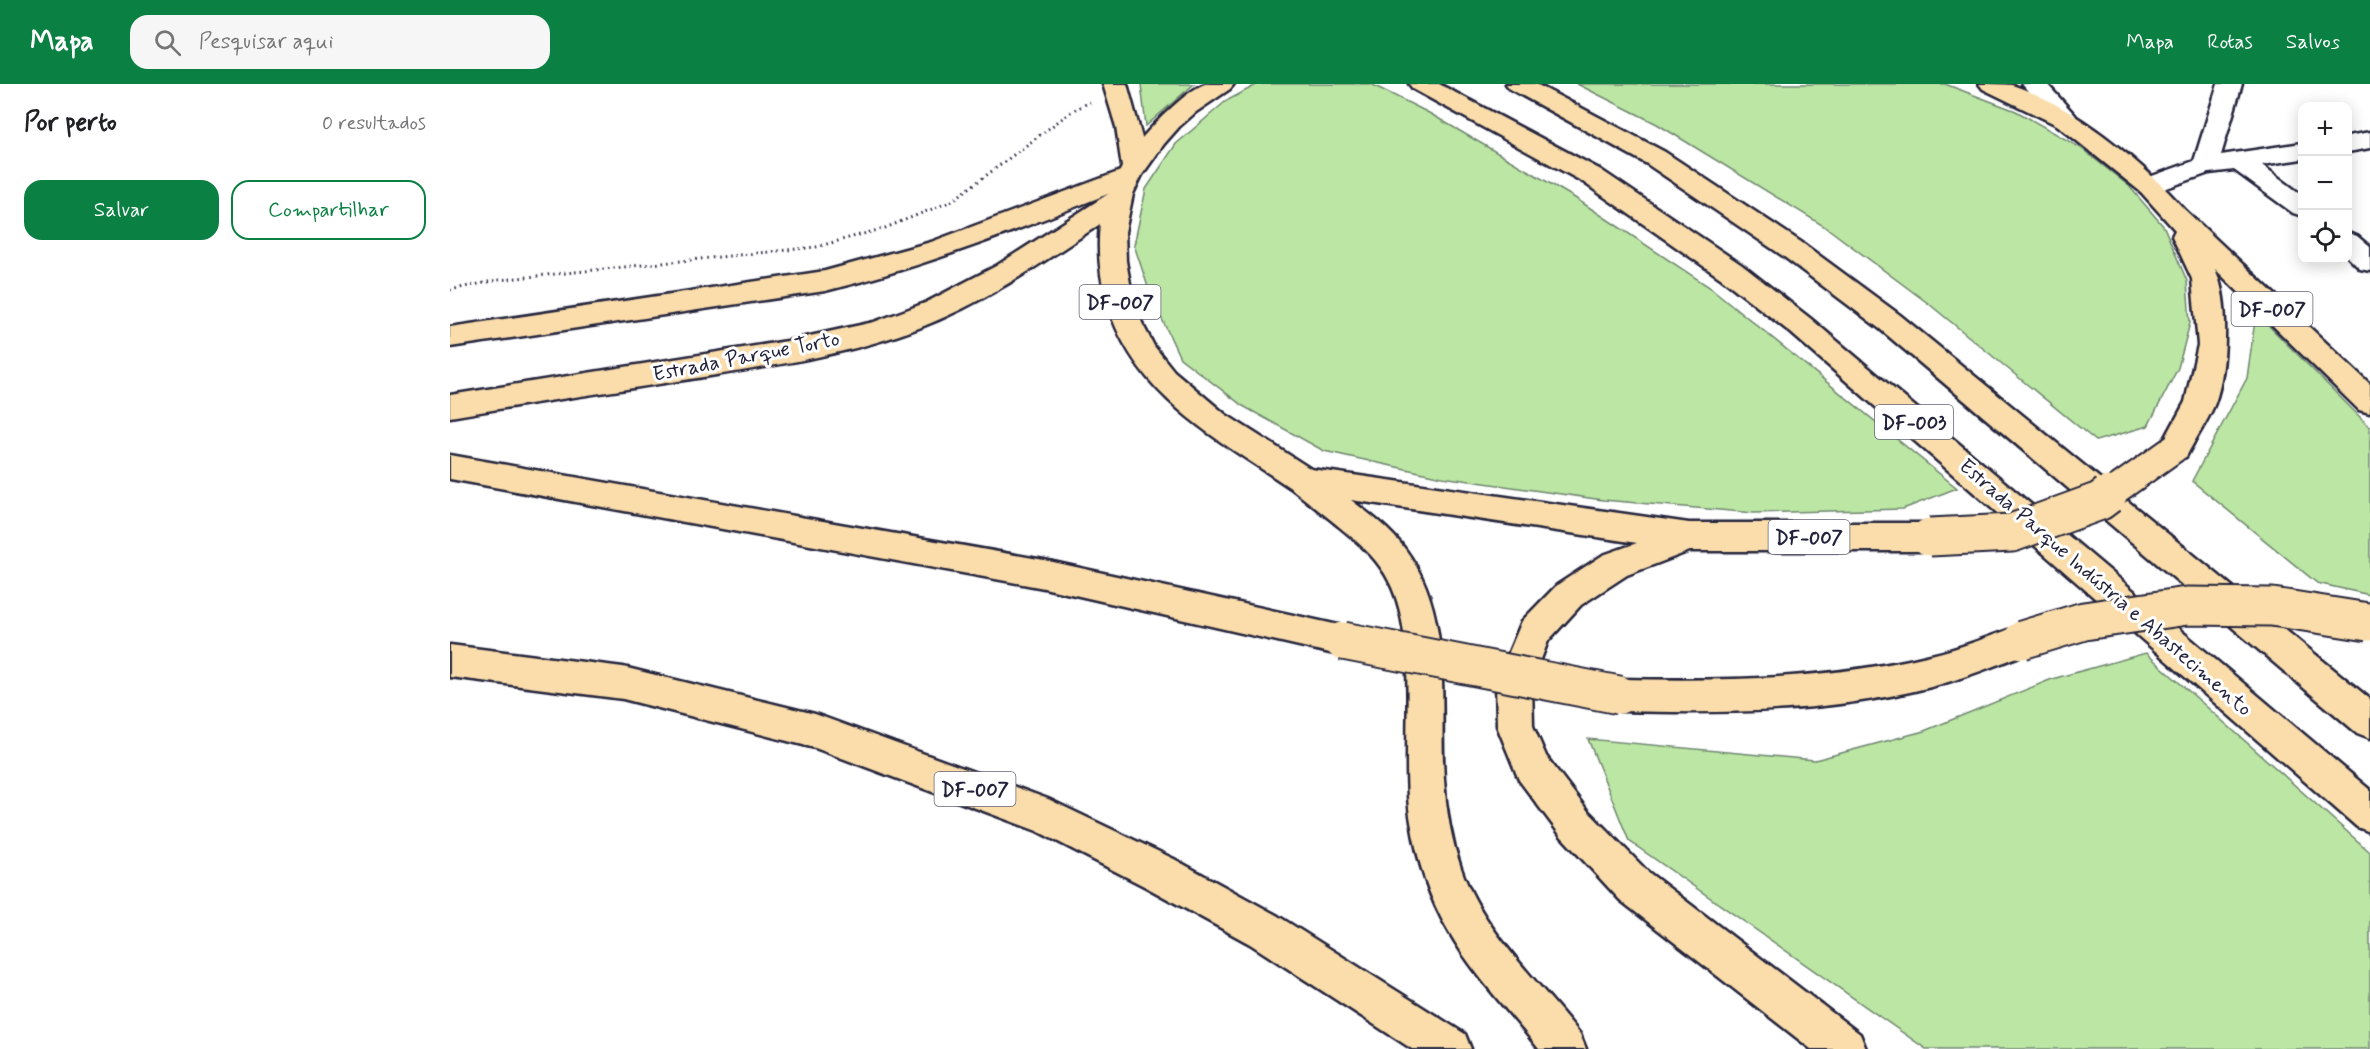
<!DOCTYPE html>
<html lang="pt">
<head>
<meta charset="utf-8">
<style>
	:root { --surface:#fff; --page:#f6f6f6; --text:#202124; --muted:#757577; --line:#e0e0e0; --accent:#0b8043 }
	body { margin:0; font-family:Mynerve,sans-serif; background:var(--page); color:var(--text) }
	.controls { position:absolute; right:18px; top:18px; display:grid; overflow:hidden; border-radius:12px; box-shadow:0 3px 15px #0003 }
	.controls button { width:54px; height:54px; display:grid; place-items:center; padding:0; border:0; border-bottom:2px solid var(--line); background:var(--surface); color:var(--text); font:30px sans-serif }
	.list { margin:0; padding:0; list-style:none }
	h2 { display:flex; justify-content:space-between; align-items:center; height:78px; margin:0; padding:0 24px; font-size:26px }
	h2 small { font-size:20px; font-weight:400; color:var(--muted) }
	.actions { display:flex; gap:12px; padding:18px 24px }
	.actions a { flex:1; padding:14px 0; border:2px solid var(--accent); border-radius:18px; text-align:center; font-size:21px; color:var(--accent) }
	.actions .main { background:var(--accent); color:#fff }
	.icon { flex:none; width:33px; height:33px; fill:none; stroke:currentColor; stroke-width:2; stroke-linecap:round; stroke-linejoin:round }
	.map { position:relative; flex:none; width:1920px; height:965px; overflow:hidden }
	header { display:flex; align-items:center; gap:36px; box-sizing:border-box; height:84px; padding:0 30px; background:var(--accent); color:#fff }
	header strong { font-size:28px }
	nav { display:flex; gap:33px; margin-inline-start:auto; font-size:21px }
	.search { width:420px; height:54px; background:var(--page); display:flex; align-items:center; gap:15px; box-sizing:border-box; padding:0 21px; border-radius:18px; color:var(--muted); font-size:22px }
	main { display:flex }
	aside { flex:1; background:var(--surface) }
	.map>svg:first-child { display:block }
	.green { fill:#bbe6a3; stroke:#6e846f; stroke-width:1.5 }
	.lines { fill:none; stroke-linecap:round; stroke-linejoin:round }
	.minor-casing { stroke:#22223b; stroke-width:5 }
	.tertiary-casing { stroke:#22223b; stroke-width:5 }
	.primary-casing { stroke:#22223b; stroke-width:5 }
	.trunk-casing { stroke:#22223b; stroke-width:5 }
	.path { stroke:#22223b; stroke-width:3; stroke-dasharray:1.5 4; stroke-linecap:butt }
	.minor { fill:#fff; fill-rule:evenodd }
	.tertiary { fill:#fff; fill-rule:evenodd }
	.primary { fill:#faddab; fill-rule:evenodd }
	.trunk { fill:#faddab; fill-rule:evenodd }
	.trunk-bridge-far1-casing { stroke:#22223b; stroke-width:31; stroke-linecap:butt }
	.trunk-bridge-casing { stroke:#22223b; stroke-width:41; stroke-linecap:butt }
	.trunk-bridge-far1 { stroke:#faddab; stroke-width:27 }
	.trunk-bridge { stroke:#faddab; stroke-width:37 }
	.labels { text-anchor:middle; stroke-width:6; stroke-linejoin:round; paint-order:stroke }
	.shield { fill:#fff; stroke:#646476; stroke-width:1.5 }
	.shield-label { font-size:20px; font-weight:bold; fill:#22223b }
	.street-label { font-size:21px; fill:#22223b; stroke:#fff }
</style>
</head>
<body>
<header>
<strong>Mapa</strong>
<div class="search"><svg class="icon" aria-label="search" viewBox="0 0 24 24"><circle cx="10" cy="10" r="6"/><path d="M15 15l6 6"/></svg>Pesquisar aqui</div>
<nav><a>Mapa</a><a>Rotas</a><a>Salvos</a></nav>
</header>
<main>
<aside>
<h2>Por perto<small>0 resultados</small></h2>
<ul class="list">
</ul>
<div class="actions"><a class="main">Salvar</a><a>Compartilhar</a></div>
</aside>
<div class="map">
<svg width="1920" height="965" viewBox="0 0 1920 965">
	<rect width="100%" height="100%" fill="#fff"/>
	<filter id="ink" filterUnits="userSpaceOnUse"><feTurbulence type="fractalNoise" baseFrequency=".0167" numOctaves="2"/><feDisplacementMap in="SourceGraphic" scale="12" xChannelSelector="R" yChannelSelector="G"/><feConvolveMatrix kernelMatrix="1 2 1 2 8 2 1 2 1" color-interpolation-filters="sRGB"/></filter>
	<g filter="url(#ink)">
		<path class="green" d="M691 0H744L696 42Z
			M808 0H921L979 29 1125 114 1261 204 1507 404 1453 425 1304 429 1153 416 992 393 874 367 793 322 730 274 700 209 684 161 696 105 726 60 776 17Z
			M1127 0H1495L1566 27 1631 64 1679 102 1714 143 1737 197 1740 239 1728 284 1698 342 1646 357 1479 220 1377 144 1207 40Z
			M1806 229 1920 343V511L1867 499 1742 397 1797 294Z
			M1696 569 1920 768V965H1476L1179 757 1138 655 1365 676 1474 647 1602 595Z"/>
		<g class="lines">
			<defs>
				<path id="minor" d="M1768 0H1792L1771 71 1852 59V75L1812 81 1852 111V132L1843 129 1784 86 1759 89 1700 110 1691 108 1687 102 1691 96 1744 77Z
					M1920 48V64L1898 68V52Z
					M1898 149 1907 152 1920 163V187L1910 185 1898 173Z"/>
				<path id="tertiary" d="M1572 0H1597L1625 31 1628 36 1625 41 1616 44 1607 41Z"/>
				<path id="primary" d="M676 85 685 87 689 93 685 99C583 140 482 181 375 207L0 263V243L375 187 481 158Z"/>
				<path id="trunk" d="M653 0H677L692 54C704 40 737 6 755 0 763 0 775 0 784 0L780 5 746 28 729 43 714 60 692 91 683 110 675 148 676 177 681 205 692 239 704 262 724 287 775 330 861 385 1239 439H1480L1491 443 1496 453 1491 463 1480 467H1240L1177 491 1131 521 1098 557 1082 599 1083 642 1096 672 1137 726 1198 788 1410 950 1416 965H1361L1170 816 1111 752 1069 696 1047 642 1046 599 1072 537 1107 501 1153 471 1187 459 901 416C921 431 941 446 955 465 1004 531 989 619 994 695 996 726 1001 755 1011 784 1032 846 1090 899 1130 950L1136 965H1089C1058 926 1022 889 998 846 979 814 967 775 961 738 948 666 975 544 931 484 918 465 899 451 881 436 868 426 855 415 842 405 766 353 686 314 657 219 650 193 647 167 650 140 592 179 534 219 469 244 398 271 322 282 247 294 165 307 82 319 0 333V311L337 257 424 238 475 219 546 182 658 110 672 83 666 43Z
					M959 0H989L1151 86 1292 181 1361 235 1920 706V748L1907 743 1341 249 1272 195 1133 98 963 5Z
					M1056 0H1086L1215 68 1351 158 1450 231 1920 615V654L1907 649 1430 245 1333 172 1197 80 1060 5Z
					M1529 0C1539 0 1552 0 1562 1 1621 20 1693 78 1734 125L1920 300V329L1909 326 1765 185C1780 216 1777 286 1765 319 1758 337 1745 355 1736 373L1725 376 1714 373 1710 364 1735 318 1748 261 1742 195 1722 152 1725 146 1691 108 1607 41 1533 5Z
					M0 371 594 476 893 542 905 546 910 557 905 568 893 572 594 504 0 395Z
					M1572 541 1584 545 1589 556 1584 567C1550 579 1516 594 1481 603 1379 629 1274 630 1169 627L1156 622 1151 611 1156 600 1169 595C1274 597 1379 596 1481 571 1512 564 1542 551 1572 541Z
					M0 561 173 583 365 630 598 715 724 775 828 832 1015 950 1021 965H962L800 860 696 803 587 747 365 664 173 615 0 593Z"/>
			</defs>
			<use href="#minor" class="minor-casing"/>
			<use href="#tertiary" class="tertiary-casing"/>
			<use href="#primary" class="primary-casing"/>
			<use href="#trunk" class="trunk-casing"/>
			<path class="path" d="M0 206 48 196 366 163 435 144 502 117 622 27 640 18"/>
			<use href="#minor" class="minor"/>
			<use href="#tertiary" class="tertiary"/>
			<use href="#primary" class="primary"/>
			<use href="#trunk" class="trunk"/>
			<defs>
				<path id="trunk-bridge-far1" d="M1656 413 1725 364"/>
				<path id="trunk-bridge" d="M1480 453 1562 449 1650 417 1658 411
					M1572 556 1634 537 1737 522 1822 523 1918 538
					M893 557 1169 611"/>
			</defs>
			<use href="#trunk-bridge-far1" class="trunk-bridge-far1-casing"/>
			<use href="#trunk-bridge" class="trunk-bridge-casing"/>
			<use href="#trunk-bridge-far1" class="trunk-bridge-far1"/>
			<use href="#trunk-bridge" class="trunk-bridge"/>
		</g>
	</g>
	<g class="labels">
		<g class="shield">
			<rect x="629.5" y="201" width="81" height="34" rx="4.5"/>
			<rect x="1781.5" y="208" width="81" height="34" rx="4.5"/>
			<rect x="1425" y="321" width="78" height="34" rx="4.5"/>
			<rect x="1318.5" y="436" width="81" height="34" rx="4.5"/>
			<rect x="484.5" y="688" width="81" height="34" rx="4.5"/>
		</g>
		<g class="shield-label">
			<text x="670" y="225">DF-007</text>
			<text x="1822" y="232">DF-007</text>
			<text x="1464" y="345">DF-003</text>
			<text x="1359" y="460">DF-007</text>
			<text x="525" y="712">DF-007</text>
		</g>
		<g class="street-label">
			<text transform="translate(296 272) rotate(-11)" y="7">Estrada Parque Torto</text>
			<text transform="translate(1656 503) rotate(41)" y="7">Estrada Parque Indústria e Abastecimento</text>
		</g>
	</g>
</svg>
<div class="controls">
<button>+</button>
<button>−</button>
<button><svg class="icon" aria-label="locate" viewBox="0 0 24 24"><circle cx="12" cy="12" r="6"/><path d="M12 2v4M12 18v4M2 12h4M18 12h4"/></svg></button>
</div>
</div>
</main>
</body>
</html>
